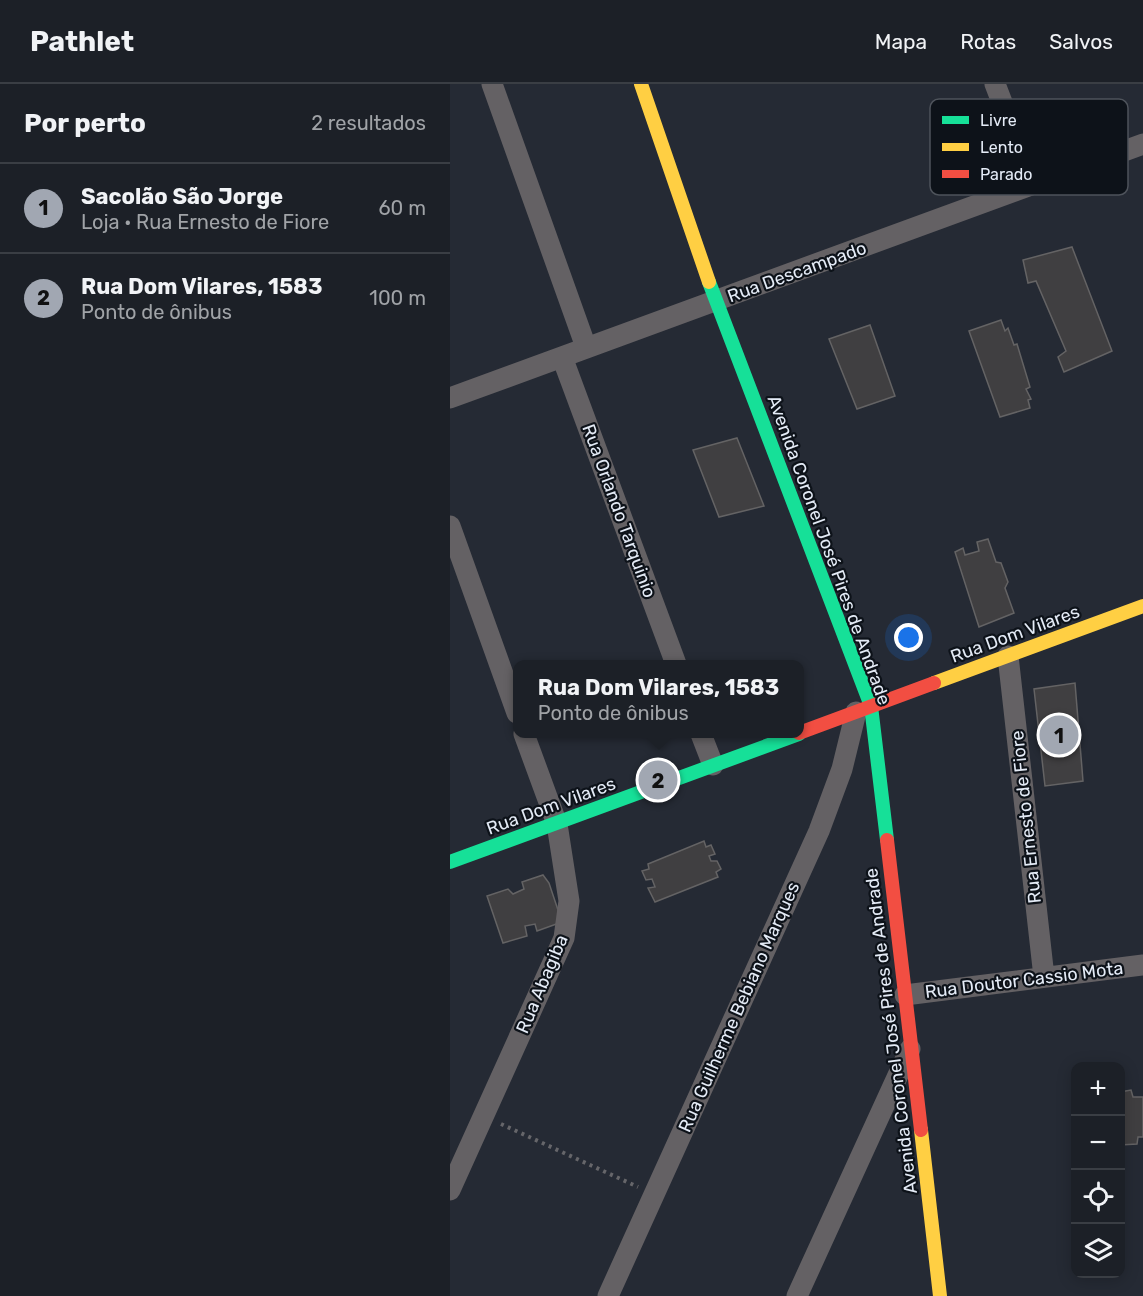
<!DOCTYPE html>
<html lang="pt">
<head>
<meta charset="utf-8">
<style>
	:root { --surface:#1c2027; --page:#25282f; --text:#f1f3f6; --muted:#a0a3a7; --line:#3a3e44; --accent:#a1a7b2 }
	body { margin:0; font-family:Rubik,sans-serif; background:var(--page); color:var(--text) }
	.controls { position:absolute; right:18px; bottom:18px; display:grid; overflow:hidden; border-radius:12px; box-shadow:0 3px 15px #0003 }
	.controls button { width:54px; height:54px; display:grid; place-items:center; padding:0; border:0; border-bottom:2px solid var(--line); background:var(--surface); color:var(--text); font:30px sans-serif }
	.you { position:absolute; left:459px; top:554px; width:21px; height:21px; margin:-15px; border:4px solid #fff; border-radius:50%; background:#1a73e8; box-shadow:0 0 0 9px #1a73e833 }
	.badge { display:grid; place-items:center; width:39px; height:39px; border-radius:50%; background:var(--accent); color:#111; font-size:20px; font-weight:700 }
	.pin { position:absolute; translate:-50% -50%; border:3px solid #fff; box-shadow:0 2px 6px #0006 }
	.popup { position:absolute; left:63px; top:576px; width:291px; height:78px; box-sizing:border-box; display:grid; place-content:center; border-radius:12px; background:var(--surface); filter:drop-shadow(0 2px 4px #0005); font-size:20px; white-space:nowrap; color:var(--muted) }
	.popup b { font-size:22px; color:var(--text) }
	.popup::after { content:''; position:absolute; left:50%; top:100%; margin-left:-12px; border:12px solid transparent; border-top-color:var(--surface) }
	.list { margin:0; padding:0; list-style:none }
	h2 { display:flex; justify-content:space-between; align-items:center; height:78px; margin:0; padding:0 24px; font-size:26px }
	h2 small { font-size:20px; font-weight:400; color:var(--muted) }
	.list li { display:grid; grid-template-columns:39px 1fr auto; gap:18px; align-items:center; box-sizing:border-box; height:90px; padding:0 24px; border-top:2px solid var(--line) }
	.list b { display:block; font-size:22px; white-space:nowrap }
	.list p { margin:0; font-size:20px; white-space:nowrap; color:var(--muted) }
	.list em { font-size:20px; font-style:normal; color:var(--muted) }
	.icon { flex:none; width:33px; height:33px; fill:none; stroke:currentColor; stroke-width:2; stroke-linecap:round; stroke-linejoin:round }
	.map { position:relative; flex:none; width:693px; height:1212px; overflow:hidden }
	header { display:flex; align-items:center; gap:36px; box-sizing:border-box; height:84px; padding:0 30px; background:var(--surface); border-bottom:2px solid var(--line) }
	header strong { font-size:28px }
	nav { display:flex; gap:33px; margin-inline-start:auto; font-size:21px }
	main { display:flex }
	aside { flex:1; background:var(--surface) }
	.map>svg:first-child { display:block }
	.building { fill:#403f41; stroke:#646364; stroke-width:1.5 }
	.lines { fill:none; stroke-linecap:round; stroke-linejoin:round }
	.path { stroke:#66666a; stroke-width:4; stroke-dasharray:3 4.5; stroke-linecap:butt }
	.street { stroke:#646164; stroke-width:21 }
	.fast { stroke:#16e098; stroke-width:14 }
	.slow { stroke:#ffcf43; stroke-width:14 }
	.jam { stroke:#f24e42; stroke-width:14 }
	.labels { text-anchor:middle; stroke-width:4.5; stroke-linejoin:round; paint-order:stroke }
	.street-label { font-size:18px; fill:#e4ebf6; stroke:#0d1219 }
	.key { fill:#0d1219; stroke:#4e535b; stroke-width:1.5 }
	.key-label { font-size:16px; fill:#e4ebf6 }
</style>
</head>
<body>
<header>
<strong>Pathlet</strong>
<nav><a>Mapa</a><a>Rotas</a><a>Salvos</a></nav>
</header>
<main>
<aside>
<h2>Por perto<small>2 resultados</small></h2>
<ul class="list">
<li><span class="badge">1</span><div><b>Sacolão São Jorge</b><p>Loja · Rua Ernesto de Fiore</p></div><em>60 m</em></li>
<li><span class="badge">2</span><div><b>Rua Dom Vilares, 1583</b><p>Ponto de ônibus</p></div><em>100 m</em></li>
</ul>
</aside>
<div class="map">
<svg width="693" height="1212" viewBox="0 0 693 1212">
	<rect width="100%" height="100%" fill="#252a34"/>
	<path class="building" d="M622 163 662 267 614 288 608 273 616 267 586 197 578 199 573 176Z
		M551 236 555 247 558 244 564 261 567 260 580 303 576 305 581 315 578 316 580 324 550 333 519 247Z
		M420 241 445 312 407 325 379 255Z
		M287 354 314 422 269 433 243 366Z
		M538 455 546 478 551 479 558 498 555 504 564 529 529 543 505 468 513 464 515 471 529 467 527 458Z
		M625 599 633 697 595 702 584 605Z
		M254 757 256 763 261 761 265 770 259 772 261 777H267L271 785 266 788 268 793 205 818 198 804 205 803 202 795 196 796 192 787 199 785 198 780Z
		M93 791 99 799 112 838 87 847 85 840 75 842 77 852 53 859 37 812 58 805 63 810 74 805 72 798Z
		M681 1006 683 1013H693V1053H688L687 1060 670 1061V1008Z"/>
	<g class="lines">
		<path class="path" d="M51 1040 188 1103"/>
		<path class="street" d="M42 0 136 263
			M545 0 583 99
			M112 273 226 580
			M0 314 693 60
			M0 442 67 629
			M558 572 594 893
			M251 650 263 681
			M455 911 693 881
			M0 1106 114 854 119 817 107 740 74 650
			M158 1212 369 747 392 685 406 628
			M347 1212 460 965"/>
		<path class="fast" d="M259 198 421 622 437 756
			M0 778 349 650"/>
		<path class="slow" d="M191 0 259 198
			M484 599 693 522
			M471 1046 490 1212"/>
		<path class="jam" d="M349 649 484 599
			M437 756 471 1046"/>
	</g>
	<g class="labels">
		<g class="street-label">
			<text transform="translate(347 188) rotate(-20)" y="6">Rua Descampado</text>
			<text transform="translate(169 427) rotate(70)" y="6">Rua Orlando Tarquinio</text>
			<text transform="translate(379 466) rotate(70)" y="6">Avenida Coronel José Pires de Andrade</text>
			<text transform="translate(565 550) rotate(-20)" y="6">Rua Dom Vilares</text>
			<text transform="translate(101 722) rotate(-20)" y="6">Rua Dom Vilares</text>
			<text transform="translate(576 733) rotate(-96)" y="6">Rua Ernesto de Fiore</text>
			<text transform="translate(574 896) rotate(-7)" y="6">Rua Doutor Cassio Mota</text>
			<text transform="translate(92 900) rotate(-67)" y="6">Rua Abagiba</text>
			<text transform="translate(289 923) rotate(-66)" y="6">Rua Guilherme Bebiano Marques</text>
			<text transform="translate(441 947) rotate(-97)" y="6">Avenida Coronel José Pires de Andrade</text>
		</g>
	</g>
	<rect x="480" y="15" width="198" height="96" rx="9" class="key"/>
	<rect x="492" y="32" width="27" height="8" fill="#16e098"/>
	<rect x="492" y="59" width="27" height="8" fill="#ffcf43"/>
	<rect x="492" y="86" width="27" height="8" fill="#f24e42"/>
	<g class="key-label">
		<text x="530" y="42">Livre</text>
		<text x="530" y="69">Lento</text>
		<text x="530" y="96">Parado</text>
	</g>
</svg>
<div class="controls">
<button>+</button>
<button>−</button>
<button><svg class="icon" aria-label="locate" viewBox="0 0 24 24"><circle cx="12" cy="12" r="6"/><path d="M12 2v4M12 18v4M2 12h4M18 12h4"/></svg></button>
<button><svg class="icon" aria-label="layers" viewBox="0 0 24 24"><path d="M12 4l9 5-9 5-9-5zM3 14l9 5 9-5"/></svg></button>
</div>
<div class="you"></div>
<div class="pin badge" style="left:609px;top:651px">1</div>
<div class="pin badge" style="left:208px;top:696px">2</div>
<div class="popup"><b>Rua Dom Vilares, 1583</b>Ponto de ônibus</div>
</div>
</main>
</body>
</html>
